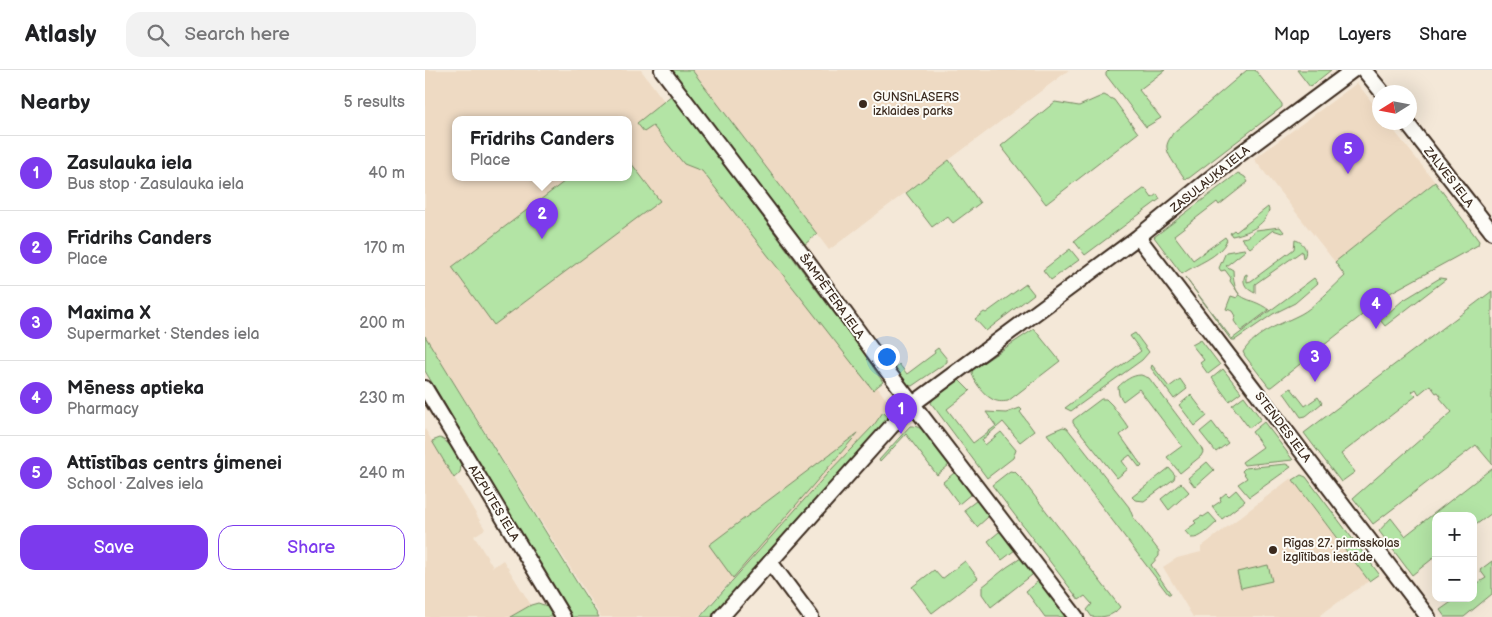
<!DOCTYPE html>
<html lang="en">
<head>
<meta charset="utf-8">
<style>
	:root { --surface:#fff; --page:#f2f2f2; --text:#202124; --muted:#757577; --line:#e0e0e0; --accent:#7c3aed }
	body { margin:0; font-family:"Balsamiq Sans",sans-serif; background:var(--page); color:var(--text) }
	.controls { position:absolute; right:15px; bottom:15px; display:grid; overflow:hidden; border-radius:10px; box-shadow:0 5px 20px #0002 }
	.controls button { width:45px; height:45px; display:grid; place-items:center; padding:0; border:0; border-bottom:1px solid var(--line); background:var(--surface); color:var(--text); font:25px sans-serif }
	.compass { position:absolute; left:947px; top:15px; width:45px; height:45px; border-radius:50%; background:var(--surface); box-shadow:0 5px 20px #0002; rotate:259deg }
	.you { position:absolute; left:461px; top:286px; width:18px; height:18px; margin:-12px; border:4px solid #fff; border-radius:50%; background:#1a73e8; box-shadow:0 0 0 8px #1a73e833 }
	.badge { display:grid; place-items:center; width:32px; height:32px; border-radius:50%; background:var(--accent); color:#fff; font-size:16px; font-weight:700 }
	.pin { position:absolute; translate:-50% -41px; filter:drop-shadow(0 1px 2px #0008) }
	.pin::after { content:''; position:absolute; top:26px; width:18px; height:15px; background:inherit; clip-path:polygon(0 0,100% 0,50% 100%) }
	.popup { position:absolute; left:27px; top:46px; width:180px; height:65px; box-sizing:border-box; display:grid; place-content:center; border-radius:10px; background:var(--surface); filter:drop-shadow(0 1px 4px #0005); font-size:16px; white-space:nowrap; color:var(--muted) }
	.popup b { font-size:19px; color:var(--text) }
	.popup::after { content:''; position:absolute; left:50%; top:100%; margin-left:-10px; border:10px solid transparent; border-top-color:var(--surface) }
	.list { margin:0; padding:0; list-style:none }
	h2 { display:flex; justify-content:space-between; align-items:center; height:65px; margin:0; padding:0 20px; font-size:21px }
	h2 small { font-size:16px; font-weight:400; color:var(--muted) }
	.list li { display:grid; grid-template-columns:32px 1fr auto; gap:15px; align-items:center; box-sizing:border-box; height:75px; padding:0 20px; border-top:1px solid var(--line) }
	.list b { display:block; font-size:19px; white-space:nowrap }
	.list p { margin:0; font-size:16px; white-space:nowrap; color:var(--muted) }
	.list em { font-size:16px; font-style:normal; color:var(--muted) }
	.actions { display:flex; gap:10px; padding:15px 20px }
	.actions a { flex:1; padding:11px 0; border:1px solid var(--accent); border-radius:15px; text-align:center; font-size:18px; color:var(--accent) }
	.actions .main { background:var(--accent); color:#fff }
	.icon { flex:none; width:28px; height:28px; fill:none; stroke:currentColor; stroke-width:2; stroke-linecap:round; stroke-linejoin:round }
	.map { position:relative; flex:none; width:1067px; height:547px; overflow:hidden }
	header { display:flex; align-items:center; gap:30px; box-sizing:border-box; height:70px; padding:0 25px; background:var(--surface); border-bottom:1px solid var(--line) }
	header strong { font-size:24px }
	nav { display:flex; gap:28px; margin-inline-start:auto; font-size:18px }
	.search { width:350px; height:45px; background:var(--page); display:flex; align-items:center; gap:12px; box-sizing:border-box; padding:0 18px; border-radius:15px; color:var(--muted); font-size:19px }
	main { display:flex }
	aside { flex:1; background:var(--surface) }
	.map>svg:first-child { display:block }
	.built { fill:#eedac3; fill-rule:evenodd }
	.green { fill:#b3e4a5; stroke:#778762 }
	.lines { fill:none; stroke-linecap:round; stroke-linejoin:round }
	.street-casing { stroke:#3b2a1e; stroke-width:18 }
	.street { stroke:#fdfcf7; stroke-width:14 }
	.poi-dot { fill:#3b2a1e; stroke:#fdfcf7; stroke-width:2 }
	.labels { text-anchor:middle; stroke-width:4; stroke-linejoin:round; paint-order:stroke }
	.poi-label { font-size:12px; fill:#3b2a1e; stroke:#fdfcf7; text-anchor:start }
	.street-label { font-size:12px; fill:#3b2a1e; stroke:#fdfcf7 }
</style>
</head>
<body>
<header>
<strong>Atlasly</strong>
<div class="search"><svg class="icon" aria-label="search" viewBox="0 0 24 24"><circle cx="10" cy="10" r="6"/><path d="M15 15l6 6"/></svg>Search here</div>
<nav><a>Map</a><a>Layers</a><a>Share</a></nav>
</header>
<main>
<aside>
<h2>Nearby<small>5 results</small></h2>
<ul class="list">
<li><span class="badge">1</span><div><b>Zasulauka iela</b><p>Bus stop · Zasulauka iela</p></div><em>40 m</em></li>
<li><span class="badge">2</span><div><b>Frīdrihs Canders</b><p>Place</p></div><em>170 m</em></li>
<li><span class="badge">3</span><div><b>Maxima X</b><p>Supermarket · Stendes iela</p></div><em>200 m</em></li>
<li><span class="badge">4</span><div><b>Mēness aptieka</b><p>Pharmacy</p></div><em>230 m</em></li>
<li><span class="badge">5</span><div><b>Attīstības centrs ģimenei</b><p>School · Zalves iela</p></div><em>240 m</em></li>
</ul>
<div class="actions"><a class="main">Save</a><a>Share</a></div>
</aside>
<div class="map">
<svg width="1067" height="547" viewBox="0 0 1067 547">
	<rect width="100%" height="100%" fill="#f4e8d8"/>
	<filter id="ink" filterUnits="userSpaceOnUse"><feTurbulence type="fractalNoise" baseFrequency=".02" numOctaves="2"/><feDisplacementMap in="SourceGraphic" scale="10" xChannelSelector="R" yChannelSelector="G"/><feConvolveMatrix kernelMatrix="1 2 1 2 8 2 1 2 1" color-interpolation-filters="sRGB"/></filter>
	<g filter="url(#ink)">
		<path class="built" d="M0 0H216L464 333 450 354 273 547H176L0 266ZM31 50H203V108H31Z
			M267 0H644L404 180Z
			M932 13 954 41V52L963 53 1010 112 910 192 829 89Z
			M0 359 60 459 49 466 68 497 78 490 106 535 85 547H0Z
			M866 408 944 511 895 545 896 547H768L738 497 752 488 776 482V477Z"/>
		<path class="green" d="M246 0H267L392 164 379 175Z
			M684 0H740L714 20 736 48 721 57 681 5V3Z
			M822 0H830L857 34V37L764 108 760 109C756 102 742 86 742 78 741 73 746 67 748 63Z
			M872 0H906L885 17Z
			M247 25 437 281 458 312 448 320 277 101 259 94 228 56 219 62 212 53Z
			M679 25 689 30 713 63 621 134 576 76 630 32 654 36Z
			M203 89 235 131 69 255 27 197 144 108H203Z
			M524 90 555 133 528 153 522 146 507 157 481 123Z
			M813 103 820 107 823 112 794 135 792 132 749 165 768 190 800 167 802 170C794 188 772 193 757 204L729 167Z
			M1010 112 1054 171 1053 175 965 223 846 317H844L820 286 818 282C832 261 855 255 876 244 888 238 909 216 920 206L910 192Z
			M720 118 727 128 732 124 735 129 660 185 649 171Z
			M843 137 844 140C840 156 822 163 807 166L805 163 809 160 811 162Z
			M855 157 859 162 857 163 848 160 825 178 816 168 823 167 831 160Z
			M870 170C879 172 884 181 878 189L877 181 830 214V223C823 220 816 214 820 205L822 204V212L826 211 869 179Z
			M645 179 654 190 626 210 618 200Z
			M819 179 821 180 801 196 808 200C809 236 823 224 844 240L816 261 809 251 811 246 808 241 801 239 806 226 812 228 814 224 805 211 806 208 800 200 796 201 794 198 801 182Z
			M760 207 807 269 889 208 893 213 870 233 848 244 810 270H806Z
			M1015 208 1021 209 960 256 955 250 977 231Z
			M601 214 609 224 561 261 550 249 559 242 561 243Z
			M1067 221V394L1051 375 948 454 928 428 1027 342 1015 328 1016 326 1013 322 1011 323 1005 315 994 324 991 319 987 322 991 326 916 384 930 402 916 412 879 363Z
			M609 259 635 291 583 331C577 332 572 332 567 329 559 325 546 309 547 300Z
			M710 263 724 282 717 290 646 341 640 338 716 281 705 266Z
			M0 266 154 516 174 547H147L0 301Z
			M776 270 795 295 783 304 775 293 779 290 767 275Z
			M513 278 522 289V292L487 316 481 315 470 299 474 294 482 304 510 283 509 281Z
			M727 295 744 317 755 309 762 319 749 329 726 298Z
			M798 299 816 322 804 331 787 308Z
			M716 305 724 308 776 377 778 382 776 386 755 403 742 387 757 376 714 319 698 331 694 325 693 317C699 311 707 305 716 305Z
			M533 309 545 321 522 339 548 373 571 356 561 342 581 343 595 338 597 340 595 342 609 361 595 372 578 352 557 370 560 375 576 362 591 380 588 388 562 408 506 333 508 329Z
			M866 318 880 336 893 327 897 333 881 346 876 347 859 323Z
			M766 325 782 346 770 356 754 335Z
			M819 326 836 349 824 358 807 335Z
			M676 329H681L687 335 704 358 695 365 717 396 715 398 705 385 697 391 703 399 692 408 648 353V350Z
			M458 342 463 347 456 358 358 465 286 547H275L403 403 449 355Z
			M787 352 803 373 791 382 775 362Z
			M839 352 868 390 819 395 817 392 838 377 827 362Z
			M485 356C501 354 515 381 524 393L523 396 512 405 481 364 455 392 454 390Z
			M638 357 642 358 704 437 708 447 734 481V486L726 495 746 524H743L622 364 628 361Z
			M433 363 308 508 284 475Z
			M15 368C25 372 39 390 35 402 34 404 31 406 29 408L7 371Z
			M782 392 789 400 770 417 763 408Z
			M861 394 866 397 824 427 813 414 822 408 817 401 820 398Z
			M744 398 750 405 749 409 719 431 710 430 707 427Z
			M1067 398V443L1048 457V446H1011V486L987 505 954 461 966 448 980 466Z
			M585 401 590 402 595 407 695 537C687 547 679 547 667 547L662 540 667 534 660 526 654 530 567 415Z
			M529 403 532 404 546 422V424L534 434 518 412Z
			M876 405 881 407 954 504 944 511 868 410Z
			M756 413 764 422 744 440 736 429Z
			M811 420 820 431 797 449 787 437 796 431 795 428 801 423 804 426Z
			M551 431H553L564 445 563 447 552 457 539 440Z
			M784 443 792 452C784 459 776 469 766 468L760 461 771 453 769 451 777 446 778 447Z
			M574 462H576L590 480 577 490 563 471Z
			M596 488 608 503 607 505 566 537 557 524V517L582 497Z
			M540 491 553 508 507 543 487 517 509 500 517 509Z
			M1067 491V524L1039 547H1020L1015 540 1032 528H1048V516L1061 508 1055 500Z
			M843 495 847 511 816 518 812 502Z
			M612 512H614L641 547H620L601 521Z
			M113 533 122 536 128 547H85L106 535Z"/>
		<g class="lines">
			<defs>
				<path id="street" d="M237 0 376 183 460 298 651 547
					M939 0 957 22
					M981 52 1067 162
					M713 167 1003 547
					M0 318 138 547
					M345 492 386 547
					M296 547 473 349 488 334 713 167 815 84 928 0"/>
			</defs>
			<use href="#street" class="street-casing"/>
			<use href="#street" class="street"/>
		</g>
	</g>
	<g class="poi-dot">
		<circle cx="438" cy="34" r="5"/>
		<circle cx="848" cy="480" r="5"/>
	</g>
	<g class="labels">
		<g class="poi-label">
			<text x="448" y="31">GUNSnLASERS<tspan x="448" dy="14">izklaides parks</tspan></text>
			<text x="858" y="477">Rīgas 27. pirmsskolas<tspan x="858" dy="14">izglītības iestāde</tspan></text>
		</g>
		<g class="street-label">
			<text transform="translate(1024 107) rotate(52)" y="4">ZALVES IELA</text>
			<text transform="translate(785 109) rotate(-39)" y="4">ZASULAUKA IELA</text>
			<text transform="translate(407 226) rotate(54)" y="4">ŠAMPĒTERA IELA</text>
			<text transform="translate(858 357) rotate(53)" y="4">STENDES IELA</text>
			<text transform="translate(69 433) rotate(59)" y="4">AIZPUTES IELA</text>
		</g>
	</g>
</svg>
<div class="controls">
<button>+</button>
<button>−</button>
</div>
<svg class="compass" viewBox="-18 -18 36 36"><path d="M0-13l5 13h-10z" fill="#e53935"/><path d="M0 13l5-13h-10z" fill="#757577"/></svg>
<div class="you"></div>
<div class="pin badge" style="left:476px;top:364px">1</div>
<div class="pin badge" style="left:117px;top:169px">2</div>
<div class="popup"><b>Frīdrihs Canders</b>Place</div>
<div class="pin badge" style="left:890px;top:312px">3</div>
<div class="pin badge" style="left:951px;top:259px">4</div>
<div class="pin badge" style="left:923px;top:104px">5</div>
</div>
</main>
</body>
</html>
